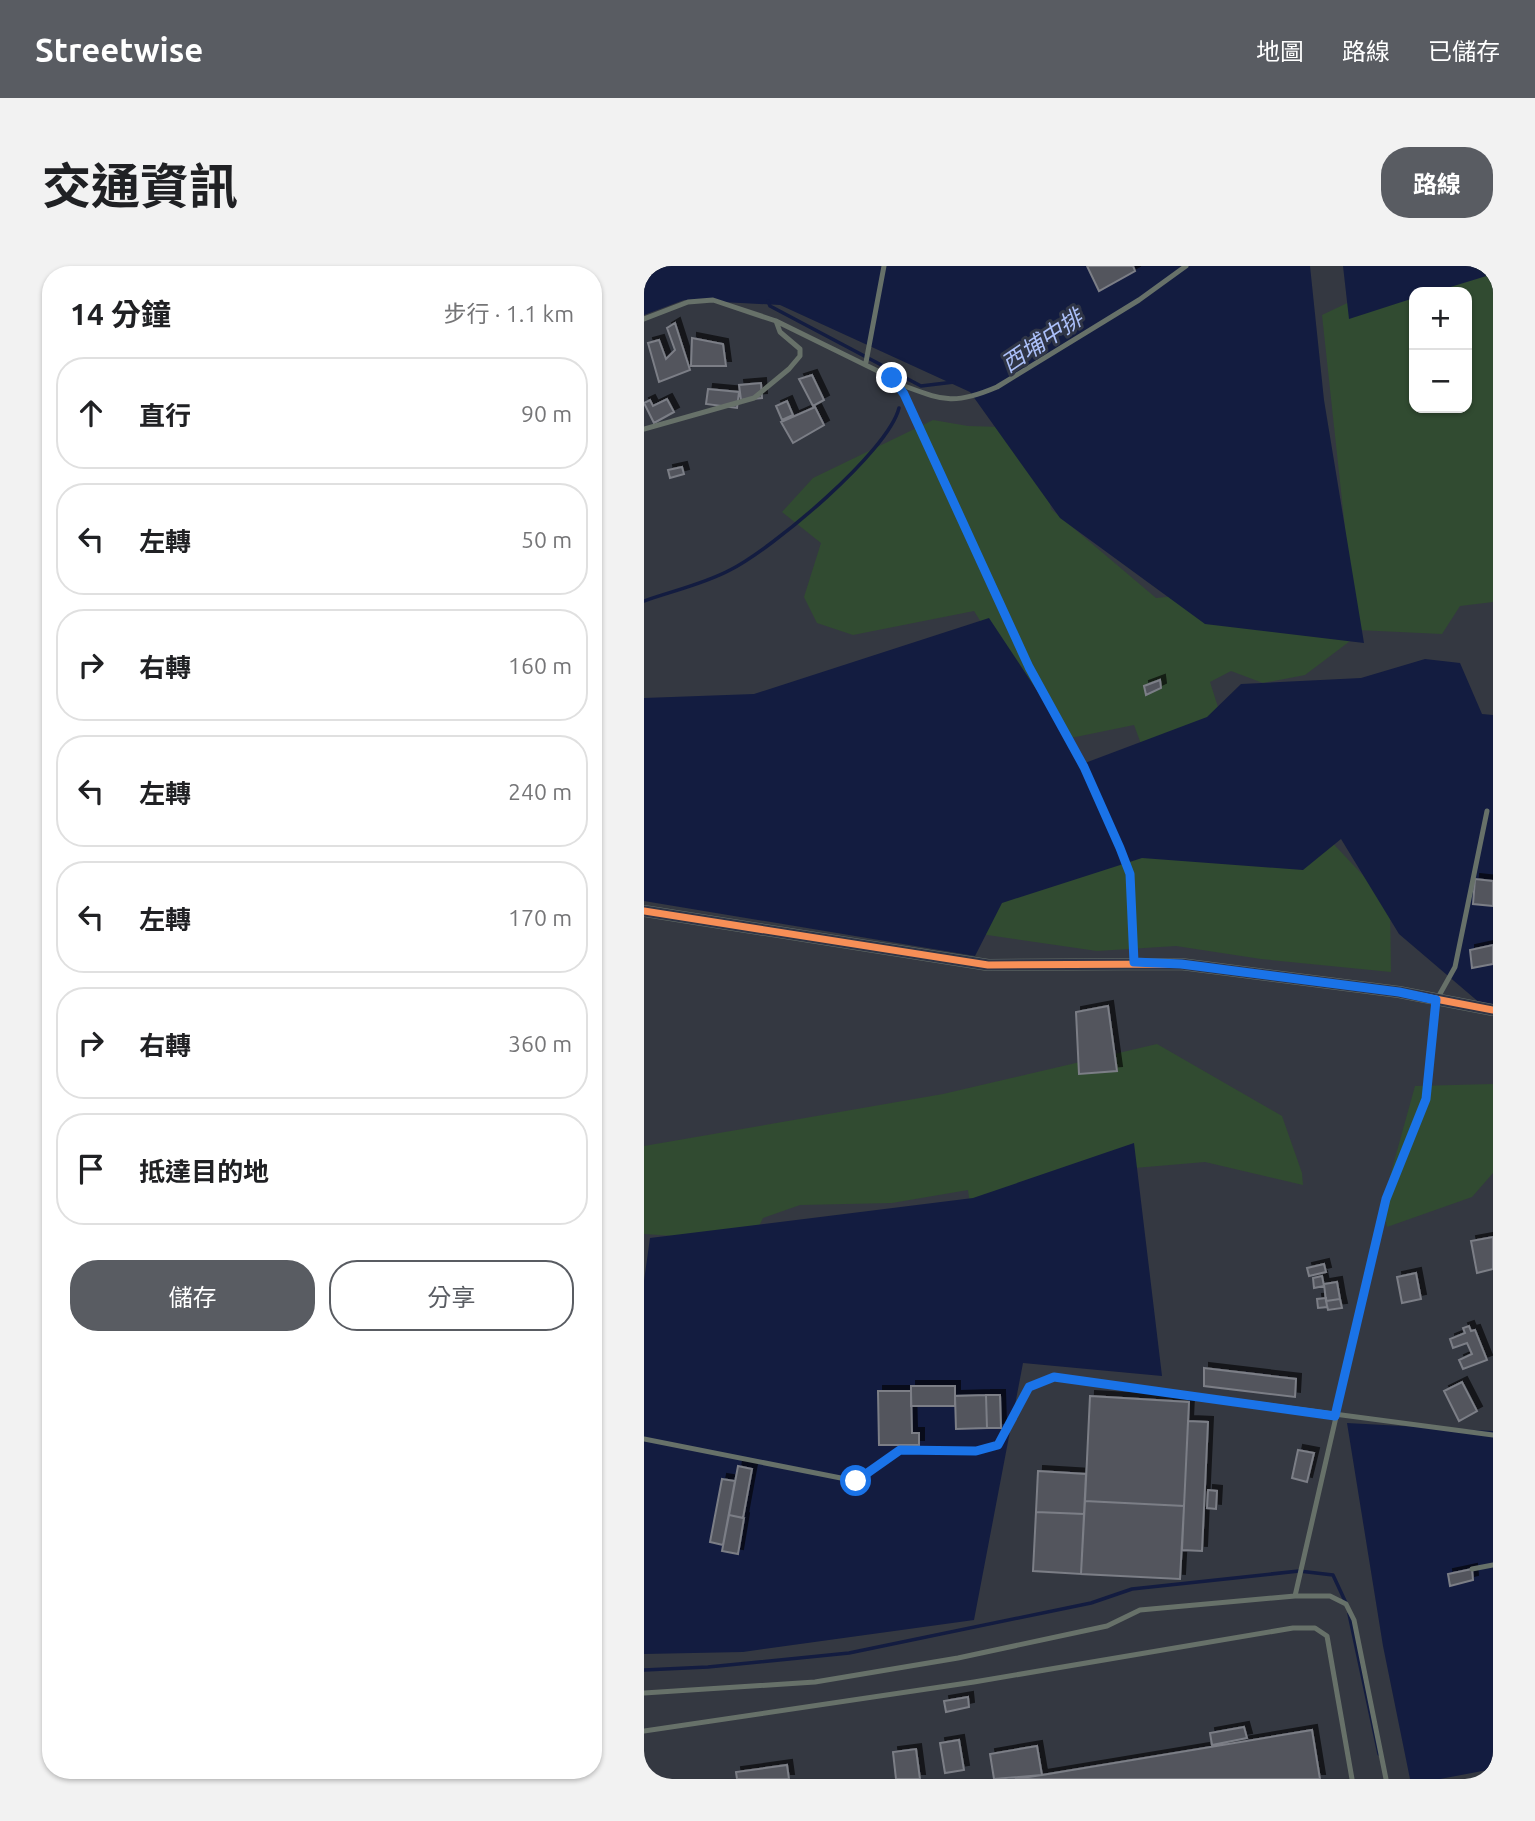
<!DOCTYPE html>
<html lang="zh-TW">
<head>
<meta charset="utf-8">
<style>
	:root { --surface:#fff; --page:#f2f2f2; --text:#202124; --muted:#757577; --line:#e0e0e0; --accent:#595c62 }
	body { margin:0; font-family:Ubuntu,"Noto Sans TC",sans-serif; background:var(--page); color:var(--text) }
	.controls { position:absolute; right:21px; top:21px; display:grid; overflow:hidden; border-radius:14px; box-shadow:0 2px 5px #0004 }
	.controls button { width:63px; height:63px; display:grid; place-items:center; padding:0; border:0; border-bottom:2px solid var(--line); background:var(--surface); color:var(--text); font:35px sans-serif }
	.stop { position:absolute; width:21px; height:21px; margin:-16px; border:5px solid #1a73e8; border-radius:50%; background:#fff }
	.stop.end { background:#1a73e8; border-color:#fff; box-shadow:0 2px 7px #0008 }
	.list { margin:0; padding:0; list-style:none }
	h2 { display:flex; justify-content:space-between; align-items:center; height:91px; margin:0; padding:0 28px; font-size:30px }
	h2 small { font-size:23px; font-weight:400; color:var(--muted) }
	.list li { display:grid; grid-template-columns:46px 1fr auto; gap:21px; align-items:center; box-sizing:border-box; height:112px; margin:0 14px 14px; padding:0 14px; border:2px solid var(--line); border-radius:28px }
	.list b { display:block; font-size:26px; white-space:nowrap }
	.list em { font-size:23px; font-style:normal; color:var(--muted) }
	.actions { display:flex; gap:14px; padding:21px 28px }
	.actions a { flex:1; padding:16px 0; border:2px solid var(--accent); border-radius:28px; text-align:center; font-size:24px; color:var(--accent) }
	.actions .main { background:var(--accent); color:#fff }
	.icon { flex:none; width:38px; height:38px; fill:none; stroke:currentColor; stroke-width:2; stroke-linecap:round; stroke-linejoin:round }
	.map { position:relative; flex:none; width:849px; height:1513px; overflow:hidden; border-radius:28px }
	header { display:flex; align-items:center; gap:42px; box-sizing:border-box; height:98px; padding:0 35px; background:var(--accent); color:#fff }
	header strong { font-size:33px }
	nav { display:flex; gap:38px; margin-inline-start:auto; font-size:24px }
	.intro { display:flex; align-items:center; justify-content:space-between; box-sizing:border-box; height:168px; padding:0 42px }
	h1 { margin:0; font-size:49px }
	.button { padding:18px 32px; border-radius:28px; background:var(--accent); color:#fff; font-size:24px; font-weight:700 }
	main { display:flex; gap:42px; padding:0 42px }
	aside { flex:1; background:var(--surface); border-radius:28px; box-shadow:0 2px 5px #0004 }
	.map>svg:first-child { display:block }
	.green { fill:#314b31; fill-rule:evenodd }
	.water { fill:#131c40 }
	.lines { fill:none; stroke-linecap:round; stroke-linejoin:round }
	.stream { stroke:#131c40; stroke-width:3.5 }
	.building { fill:#52555d; stroke:#7b7e86; stroke-width:2; filter:url(#shadow) }
	.service { stroke:#677169; stroke-width:5 }
	.tertiary { stroke:#677169; stroke-width:12 }
	.cycleway-casing { stroke:#2f3546; stroke-width:11 }
	.cycleway { stroke:#f78f57; stroke-width:7 }
	.route { stroke:#1a73e8; stroke-width:9 }
	.labels { text-anchor:middle; stroke-width:6; stroke-linejoin:round; paint-order:stroke }
	.water-label { font-size:23px; font-style:italic; fill:#acc0f9; stroke:#2f3546 }
</style>
</head>
<body>
<header>
<strong>Streetwise</strong>
<nav><a>地圖</a><a>路線</a><a>已儲存</a></nav>
</header>
<div class="intro"><h1>交通資訊</h1><a class="button">路線</a></div>
<main>
<aside>
<h2>14 分鐘<small>步行 · 1.1 km</small></h2>
<ul class="list">
<li><svg class="icon" aria-label="ahead" viewBox="0 0 24 24"><path d="M12 20V5M6 11l6-6 6 6"/></svg><div><b>直行</b></div><em>90 m</em></li>
<li><svg class="icon" aria-label="left" viewBox="0 0 24 24"><path d="M17 20v-9H6M10 6l-5 5 5 5"/></svg><div><b>左轉</b></div><em>50 m</em></li>
<li><svg class="icon" aria-label="right" viewBox="0 0 24 24"><path d="M7 20v-9h11M14 6l5 5-5 5"/></svg><div><b>右轉</b></div><em>160 m</em></li>
<li><svg class="icon" aria-label="left" viewBox="0 0 24 24"><path d="M17 20v-9H6M10 6l-5 5 5 5"/></svg><div><b>左轉</b></div><em>240 m</em></li>
<li><svg class="icon" aria-label="left" viewBox="0 0 24 24"><path d="M17 20v-9H6M10 6l-5 5 5 5"/></svg><div><b>左轉</b></div><em>170 m</em></li>
<li><svg class="icon" aria-label="right" viewBox="0 0 24 24"><path d="M7 20v-9h11M14 6l5 5-5 5"/></svg><div><b>右轉</b></div><em>360 m</em></li>
<li><svg class="icon" aria-label="arrive" viewBox="0 0 24 24"><path d="M6 21V4h12l-3 4 3 4H6"/></svg><div><b>抵達目的地</b></div></li>
</ul>
<div class="actions"><a class="main">儲存</a><a>分享</a></div>
</aside>
<div class="map">
<svg width="849" height="1513" viewBox="0 0 849 1513">
	<defs>
		<filter id="shadow"><feDropShadow dx="5" dy="-5" stdDeviation="0" flood-color="#0009"/></filter>
	</defs>
	<rect width="100%" height="100%" fill="#343841"/>
	<path class="green" d="M849 0V336L816 340 798 368 713 364 714 369 661 409 619 417 587 405 566 416 610 554 682 570 746 638 747 706 617 693 532 680 453 685 316 665 378 609 523 548 490 459 412 475 330 345 209 369 173 357 160 331 177 277 138 246 169 212 289 154 324 160 393 162 407 243 512 332 640 320 708 327 678 49 758 11ZM770 26H823V142H770Z
		M513 778 638 850 658 907 659 919 561 896 455 905 329 959 324 924 248 937 156 939 119 952 108 975 0 968V880L299 828Z
		M849 818V907L828 931 743 961 738 939 771 820Z"/>
	<path class="water" d="M0 0H666L680 134 720 377 561 358 416 252 326 126 136 39 40 34 0 49Z
		M699 0H849V8L790 26H770V32L705 53Z
		M345 352 441 497 563 451 597 418 717 412 781 393 816 397 838 448 849 449V740L837 738 755 668 697 573 659 604 498 592 358 637 331 690 0 635V432L110 428Z
		M490 877 518 1110 379 1097 330 1354 99 1386 0 1388V1015L6 972 329 932Z
		M703 1157 849 1165V1503L796 1513H766L739 1380Z"/>
	<g class="lines">
		<path class="stream" d="M124 35 126 40 277 120 310 116
			M0 335C28 325 60 318 86 304 128 283 244 186 255 142
			M705 1348 735 1488
			M0 1404 64 1401 205 1387 447 1337 488 1323 655 1305 689 1309 702 1337"/>
	</g>
	<path class="building" d="M443 0H489L491 5 455 25Z
		M31 57 46 104 15 116 4 77 15 74 22 93 31 84 23 62Z
		M48 72 79 78 82 100H47Z
		M168 109 180 134 169 140 155 113Z
		M117 117 118 132 97 134 95 119Z
		M64 123 95 126 93 142 62 138Z
		M23 133 30 146 10 157 0 137 6 134 9 140Z
		M143 135 149 149 138 154 132 140Z
		M171 141 180 159 149 177 137 156Z
		M38 201 40 208 26 212 24 204Z
		M516 414 517 422 502 429 500 420Z
		M831 613 849 615V640L829 638Z
		M849 679V698L828 702 826 684Z
		M464 740 473 805 435 808 432 746Z
		M849 971V1003L833 1007 827 975Z
		M680 998 682 1006 665 1010 663 1002Z
		M772 1007 777 1033 758 1037 753 1011Z
		M678 1010 680 1020 670 1022 669 1012Z
		M693 1016 696 1033 682 1035 680 1018Z
		M682 1032 683 1041 674 1042 673 1033Z
		M696 1033 698 1042 684 1044 682 1035Z
		M825 1060 827 1065 831 1064 843 1094 819 1103 815 1094 828 1088 823 1077 809 1082 806 1073 821 1067 819 1062Z
		M560 1102 652 1113 651 1131 560 1120Z
		M818 1116 833 1145 815 1155 800 1125Z
		M267 1120H311V1140H267Z
		M234 1125H267L268 1167H275V1179H235Z
		M342 1129H356L357 1162H343Z
		M342 1129 343 1162 312 1163 311 1130Z
		M446 1130 545 1136 540 1240 441 1235Z
		M544 1155 564 1156 558 1285 538 1284Z
		M654 1184 670 1187 663 1216 648 1212Z
		M94 1200 108 1203 99 1252 85 1249Z
		M394 1205 442 1208 440 1248 392 1246Z
		M78 1213 91 1215 79 1279 66 1276Z
		M564 1224 573 1225 572 1243 563 1242Z
		M441 1235 540 1240 536 1313 437 1308Z
		M392 1246 440 1248 437 1308 389 1305Z
		M85 1249 100 1252 94 1288 78 1285Z
		M828 1303 829 1314 806 1320 804 1308Z
		M324 1431 325 1441 302 1446 300 1435Z
		M600 1461 603 1472 568 1479 566 1467Z
		M668 1464 676 1513H371L398 1509Z
		M315 1474 320 1504 301 1507 296 1477Z
		M393 1480 398 1509 350 1513 346 1488Z
		M272 1483 276 1513H252L249 1486Z
		M143 1499 145 1513H93L92 1506Z"/>
	<g class="lines">
		<path class="service" d="M0 53 44 36 69 34 132 55 248 112 260 128 385 402 440 501 476 582 486 608 490 696
			M222 96 240 0
			M252 117C297 133 306 141 353 121L495 34 542 0
			M0 163 110 132 145 103 156 90V83L136 66 132 55
			M0 1173 212 1215 256 1184 332 1185 354 1179 385 1121 410 1111 849 1169
			M828 1303 849 1299
			M651 1330 742 933 782 833 792 735 811 701 843 545
			M0 1427 171 1416 314 1392 463 1360 496 1344 651 1330H686L702 1338 710 1354 742 1513
			M0 1465 330 1416 649 1362H671L683 1370 708 1513"/>
		<path class="tertiary" d="M0 645 344 699 537 698 755 726 849 744"/>
		<defs>
			<path id="cycleway" d="M0 645 344 699 537 698 755 726 849 744"/>
		</defs>
		<use href="#cycleway" class="cycleway-casing"/>
		<use href="#cycleway" class="cycleway"/>
	</g>
	<g class="lines">
		<path class="route" d="M212 1215 256 1184 332 1185 354 1179 385 1121 410 1111 691 1150 742 933 782 833 792 734 755 726 537 698 490 696 486 608 476 582 440 501 385 401 260 128 248 112"/>
	</g>
	<g class="labels">
		<g class="water-label">
			<text transform="translate(398 75) rotate(-34)" y="8">西埔中排</text>
		</g>
	</g>
</svg>
<div class="controls">
<button>+</button>
<button>−</button>
</div>
<div class="stop" style="left:212px;top:1215px"></div>
<div class="stop end" style="left:248px;top:112px"></div>
</div>
</main>
</body>
</html>
